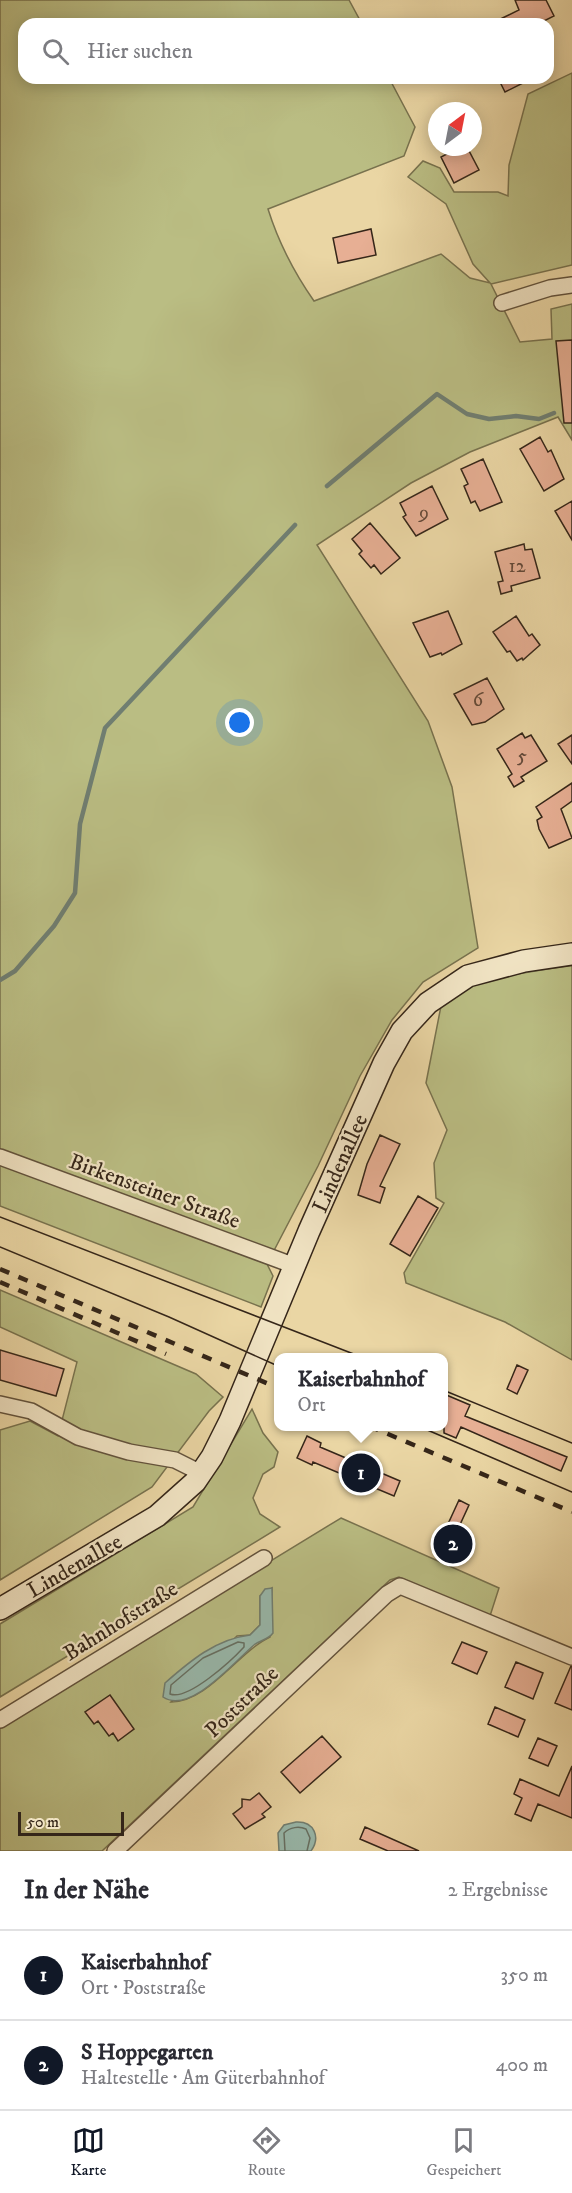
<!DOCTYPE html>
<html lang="de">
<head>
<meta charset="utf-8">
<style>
	:root { --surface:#fff; --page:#f7f7f7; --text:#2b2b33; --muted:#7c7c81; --line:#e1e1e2; --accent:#111827 }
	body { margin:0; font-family:"IM FELL DW Pica",serif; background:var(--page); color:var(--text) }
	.compass { position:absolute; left:428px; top:102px; width:54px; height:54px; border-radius:50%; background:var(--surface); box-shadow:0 3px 15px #0003; rotate:32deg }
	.scale { position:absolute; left:18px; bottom:15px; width:106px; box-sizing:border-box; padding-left:6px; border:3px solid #352619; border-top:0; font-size:16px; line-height:21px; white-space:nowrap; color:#352619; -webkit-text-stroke:4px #f1e4c4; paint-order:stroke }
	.you { position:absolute; left:240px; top:723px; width:21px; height:21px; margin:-15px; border:4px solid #fff; border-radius:50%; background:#1a73e8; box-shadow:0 0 0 9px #1a73e833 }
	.badge { display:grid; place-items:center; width:39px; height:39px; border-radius:50%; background:var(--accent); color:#fff; font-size:20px; font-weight:700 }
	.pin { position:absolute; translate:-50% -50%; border:3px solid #fff; box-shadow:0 2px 6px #0006 }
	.popup { position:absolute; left:274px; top:1353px; width:174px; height:78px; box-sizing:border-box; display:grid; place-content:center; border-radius:12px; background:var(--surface); filter:drop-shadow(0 2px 4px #0005); font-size:20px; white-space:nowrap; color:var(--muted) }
	.popup b { font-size:22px; color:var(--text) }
	.popup::after { content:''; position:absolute; left:50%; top:100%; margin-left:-12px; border:12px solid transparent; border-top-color:var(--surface) }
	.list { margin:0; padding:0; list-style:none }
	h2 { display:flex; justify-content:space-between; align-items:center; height:78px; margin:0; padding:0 24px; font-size:26px }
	h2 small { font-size:20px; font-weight:400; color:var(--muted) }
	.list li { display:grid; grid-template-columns:39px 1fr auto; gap:18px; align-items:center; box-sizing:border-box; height:90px; padding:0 24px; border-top:2px solid var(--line) }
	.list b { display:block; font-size:22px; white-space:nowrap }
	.list p { margin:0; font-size:20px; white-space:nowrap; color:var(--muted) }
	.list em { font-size:20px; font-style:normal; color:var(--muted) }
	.icon { flex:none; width:33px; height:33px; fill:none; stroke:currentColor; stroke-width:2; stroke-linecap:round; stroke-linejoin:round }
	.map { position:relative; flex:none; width:572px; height:1851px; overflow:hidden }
	.search { position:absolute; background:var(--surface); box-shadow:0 3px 15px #0003; left:18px; right:18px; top:18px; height:66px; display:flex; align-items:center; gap:15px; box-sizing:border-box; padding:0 21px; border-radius:18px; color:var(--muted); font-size:22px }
	.sheet { height:258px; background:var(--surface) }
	nav { display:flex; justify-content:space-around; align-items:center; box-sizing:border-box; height:84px; border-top:2px solid var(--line); background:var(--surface); font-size:16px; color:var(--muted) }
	nav a { display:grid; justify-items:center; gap:3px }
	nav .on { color:var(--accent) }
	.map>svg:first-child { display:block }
	.green { fill:#babd83; stroke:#78724e; stroke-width:1.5; fill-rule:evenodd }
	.water { fill:#98b8ab; stroke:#707e71; stroke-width:1.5 }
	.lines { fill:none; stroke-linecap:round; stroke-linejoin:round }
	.shore { stroke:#666f62; stroke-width:1.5 }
	.stream { stroke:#707e71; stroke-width:4.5 }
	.building { fill:#e7af94; stroke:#352619; stroke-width:1.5 }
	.street-casing { stroke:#62523c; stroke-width:18 }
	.secondary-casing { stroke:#352619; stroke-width:24 }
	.street { stroke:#f1e4c4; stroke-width:15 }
	.secondary { stroke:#f1e4c4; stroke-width:21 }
	.tram { stroke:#352619; stroke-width:1.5 }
	.rail { stroke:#352619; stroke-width:4.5; stroke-dasharray:10 10; stroke-linecap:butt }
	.labels { text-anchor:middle; stroke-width:4.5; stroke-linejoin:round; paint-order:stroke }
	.number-label { font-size:20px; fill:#624838 }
	.street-label { font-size:22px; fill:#352619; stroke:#f1e4c4 }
</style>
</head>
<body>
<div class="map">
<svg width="572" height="1851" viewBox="0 0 572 1851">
	<rect width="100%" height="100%" fill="#ead6a4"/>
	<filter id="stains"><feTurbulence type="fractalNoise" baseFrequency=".00333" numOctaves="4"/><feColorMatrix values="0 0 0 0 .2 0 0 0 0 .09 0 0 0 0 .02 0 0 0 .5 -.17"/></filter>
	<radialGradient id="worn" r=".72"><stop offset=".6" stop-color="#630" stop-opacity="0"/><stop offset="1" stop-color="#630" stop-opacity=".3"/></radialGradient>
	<path class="green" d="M0 0H349L362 24H24V78H389L415 127 404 156 268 209C279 244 293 271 314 301L441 254 470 278 490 283 473 264 446 204 408 177 423 161 440 168 454 192H498L508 196 509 165 528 94 572 73V265L491 284 520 342 552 339 551 309 572 304V440L558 417 470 452 411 483 317 545 428 721 452 787 478 948 423 982 392 1020 360 1076 318 1166 267 1264 273 1276 261 1307 0 1206Z
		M572 965V1360L505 1322 406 1283 404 1273 444 1203 436 1198 434 1163 447 1130 426 1083 441 1006 456 992 492 978Z
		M0 1290 196 1374 223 1397 209 1411 152 1487 0 1580V1430L30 1421 58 1436 77 1362 0 1327Z
		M252 1409 263 1433 278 1452 274 1467 263 1474 253 1498 260 1514 280 1527 0 1697V1624L193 1507Z
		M341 1518 499 1588 490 1616 399 1577 390 1580 102 1851H0V1726ZM272 1588 270 1637C238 1652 208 1702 171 1702L237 1636 250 1635 260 1625V1596Z"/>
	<path class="water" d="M272 1588 273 1633C268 1640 260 1640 254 1645 234 1662 190 1715 163 1697L165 1683C190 1661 216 1639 250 1635L260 1625V1596L265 1589Z
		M296 1822C314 1821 321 1837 311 1851H279L278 1833 284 1825Z"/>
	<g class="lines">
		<path class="shore" d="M238 1642 244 1643V1647C232 1660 188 1701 170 1694L171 1685 203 1658Z
			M285 1851 284 1833C290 1827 299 1826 306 1829L310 1838 307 1851"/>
		<path class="stream" d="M327 486 437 394 467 414 489 419 516 416 539 419 554 413
			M0 980 15 971 54 926 75 893 80 824 105 728 295 525"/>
	</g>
	<path class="building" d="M515 0H546L554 16 538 24H490L519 10Z
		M498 78H533L505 92Z
		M460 147H467L479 170 454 183 441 157Z
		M371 229 376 255 338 263 333 238Z
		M572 340V423H564L556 341Z
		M540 437 548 452 551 450 564 479 544 491 520 449Z
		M483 459 502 502 480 511 475 501 471 503 464 486 468 484 461 469Z
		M432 486 448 519 416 536 403 517 406 515 400 503Z
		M572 501V540L555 511Z
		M370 523 400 558 381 574 374 565 371 568 359 554 362 551 352 539Z
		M524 544 525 550 532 549 540 578 511 586 512 591 501 594 498 582 503 581 495 552Z
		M448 611 462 644 442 655 441 653 430 657 413 623Z
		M516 616 529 636 532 634 540 645 523 660 522 658 517 661 510 651 507 652 493 632Z
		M487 678 504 709 485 722 472 725 454 694Z
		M522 733 525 738 531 735 547 761 521 777 524 781 514 787 508 777 512 774 497 749Z
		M572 735V764L558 744Z
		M572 783V801L561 809 572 838 549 848 539 829 537 820 542 817 536 807Z
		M380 1135 400 1144 380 1186 385 1188 380 1203 358 1195 367 1164Z
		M418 1196 438 1208 410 1256 390 1244Z
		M0 1350 64 1369 56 1396 0 1380Z
		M517 1365 528 1370 517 1394 507 1389Z
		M444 1394 470 1405 465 1416 567 1457 561 1471 461 1427 456 1438 444 1433Z
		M307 1436 321 1443 320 1447 400 1481 394 1496 313 1462 312 1465 297 1458Z
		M459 1500 469 1505 458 1529 448 1524Z
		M462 1642 487 1652 477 1674 452 1663Z
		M516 1662 543 1673 533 1699 505 1687Z
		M571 1666 572 1667V1710L555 1703Z
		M110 1695 134 1729 118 1741 113 1733 109 1736 98 1721 94 1724 85 1712Z
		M495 1707 525 1720 518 1737 488 1724Z
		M322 1736 341 1757 300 1793 281 1772Z
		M538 1738 557 1746 548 1766 529 1758Z
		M572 1766V1818L538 1804 531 1821 515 1814 522 1798 514 1794 520 1779 559 1796Z
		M259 1793 271 1807 262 1814 265 1817 245 1829 233 1814 242 1807V1799L250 1800Z
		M365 1827 419 1851H388L360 1839Z"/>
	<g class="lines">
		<defs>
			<path id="street" d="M502 303 550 288 572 285
				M0 1157 295 1266
				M0 1404 31 1411 78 1437 129 1452 175 1460 201 1473
				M0 1720 264 1558
				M115 1851 387 1594 400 1586 572 1657"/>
			<path id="secondary" d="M0 1609 157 1516 195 1482 212 1457 230 1421 309 1231 384 1063 402 1031 428 1003 468 976 524 961 572 954"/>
		</defs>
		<use href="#street" class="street-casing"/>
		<use href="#secondary" class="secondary-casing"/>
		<use href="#street" class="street"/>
		<use href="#secondary" class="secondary"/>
		<path class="tram" d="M0 1217 364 1358
			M0 1247 169 1317 278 1366
			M443 1390 572 1443
			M418 1426 572 1492"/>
		<path class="rail" d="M0 1269 278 1388
			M0 1282 166 1354
			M369 1426 572 1512"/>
	</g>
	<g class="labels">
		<g class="number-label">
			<text x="424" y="519">9</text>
			<text x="517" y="572">12</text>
			<text x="478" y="706">6</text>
			<text x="522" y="762">5</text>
		</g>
		<g class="street-label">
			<text transform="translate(339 1163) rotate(-66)" y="8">Lindenallee</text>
			<text transform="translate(155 1190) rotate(20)" y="8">Birkensteiner Straße</text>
			<text transform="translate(74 1565) rotate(-30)" y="8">Lindenallee</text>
			<text transform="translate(120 1620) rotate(-32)" y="8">Bahnhofstraße</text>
			<text transform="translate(241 1701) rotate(-44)" y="8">Poststraße</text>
		</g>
	</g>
	<rect width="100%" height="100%" filter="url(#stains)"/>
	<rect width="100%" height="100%" fill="url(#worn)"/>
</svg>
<svg class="compass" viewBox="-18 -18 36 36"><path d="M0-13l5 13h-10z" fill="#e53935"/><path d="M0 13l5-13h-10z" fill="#7c7c81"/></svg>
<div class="scale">50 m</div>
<div class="you"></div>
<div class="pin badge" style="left:361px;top:1473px">1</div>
<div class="popup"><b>Kaiserbahnhof</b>Ort</div>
<div class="pin badge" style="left:453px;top:1544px">2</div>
<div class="search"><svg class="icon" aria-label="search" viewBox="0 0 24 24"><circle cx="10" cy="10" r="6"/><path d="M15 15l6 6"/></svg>Hier suchen</div>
</div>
<section class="sheet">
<h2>In der Nähe<small>2 Ergebnisse</small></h2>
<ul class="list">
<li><span class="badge">1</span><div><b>Kaiserbahnhof</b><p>Ort · Poststraße</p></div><em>350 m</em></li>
<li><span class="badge">2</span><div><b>S Hoppegarten</b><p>Haltestelle · Am Güterbahnhof</p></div><em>400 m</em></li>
</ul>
</section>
<nav>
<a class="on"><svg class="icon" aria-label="map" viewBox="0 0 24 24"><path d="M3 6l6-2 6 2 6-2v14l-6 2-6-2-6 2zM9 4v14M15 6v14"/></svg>Karte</a>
<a><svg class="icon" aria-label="directions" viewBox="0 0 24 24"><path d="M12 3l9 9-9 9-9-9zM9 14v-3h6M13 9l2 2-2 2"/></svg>Route</a>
<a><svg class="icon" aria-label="saved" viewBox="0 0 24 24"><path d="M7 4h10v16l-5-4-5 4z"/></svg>Gespeichert</a>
</nav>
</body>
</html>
